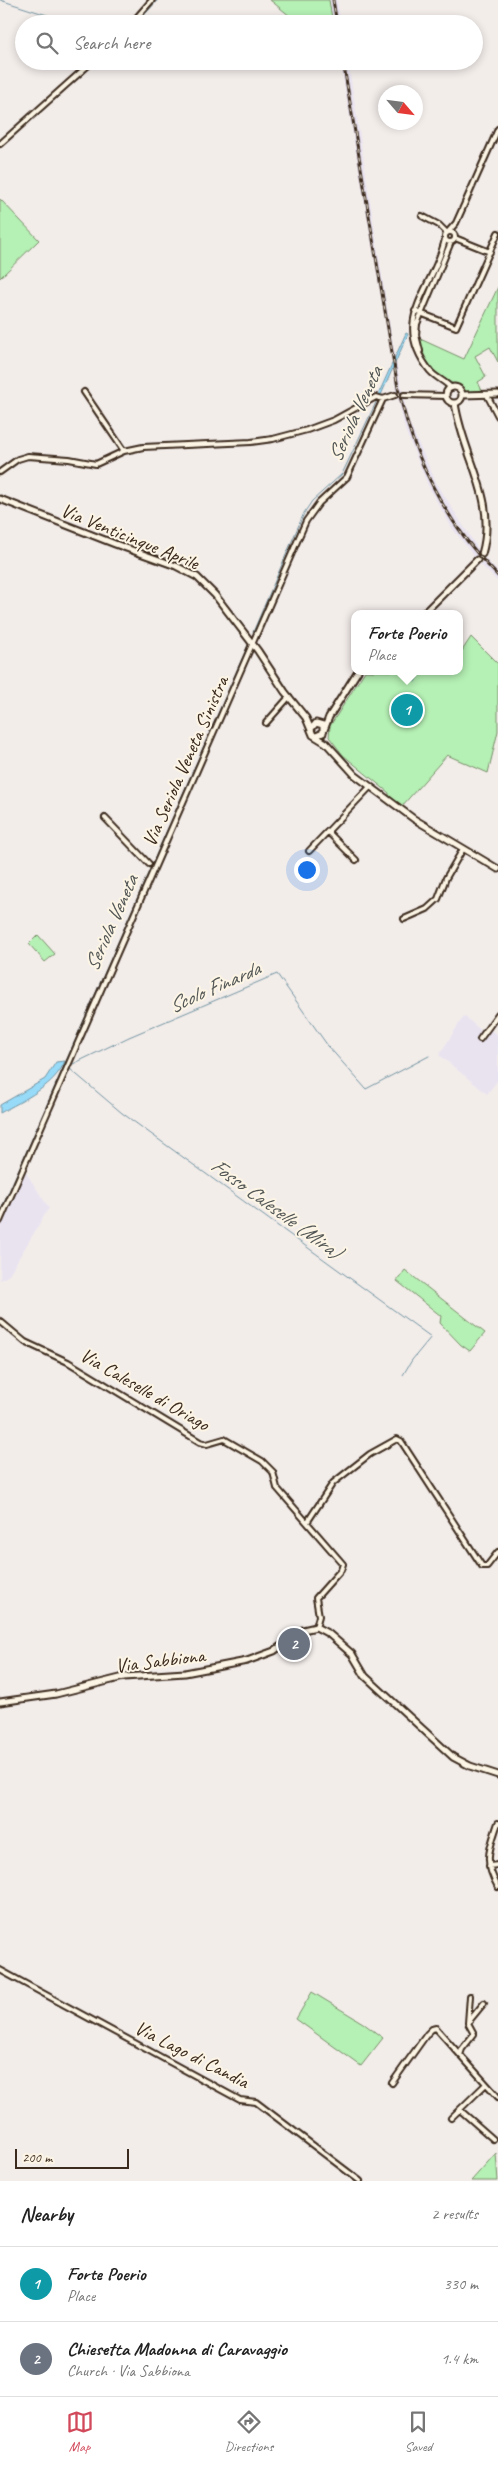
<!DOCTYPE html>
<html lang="en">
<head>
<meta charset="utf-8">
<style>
	:root { --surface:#fff; --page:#f2f2f2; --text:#222; --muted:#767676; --line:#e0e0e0; --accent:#d1495b }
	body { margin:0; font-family:Caveat,sans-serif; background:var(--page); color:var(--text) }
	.compass { position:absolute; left:378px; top:85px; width:45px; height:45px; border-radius:50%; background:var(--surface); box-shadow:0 2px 8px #0003; rotate:118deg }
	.scale { position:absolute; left:15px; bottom:12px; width:114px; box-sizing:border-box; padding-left:5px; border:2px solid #3b2a1e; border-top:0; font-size:14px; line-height:18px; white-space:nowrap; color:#3b2a1e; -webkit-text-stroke:4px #fcf5e5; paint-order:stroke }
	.you { position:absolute; left:306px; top:869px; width:18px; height:18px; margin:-12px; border:4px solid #fff; border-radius:50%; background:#1a73e8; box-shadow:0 0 0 8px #1a73e833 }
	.badge { display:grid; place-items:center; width:32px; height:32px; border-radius:50%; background:var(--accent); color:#fff; font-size:16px; font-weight:700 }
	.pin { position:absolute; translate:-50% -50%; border:2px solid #fff; box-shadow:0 1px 5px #0006 }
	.popup { position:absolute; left:351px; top:610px; width:112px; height:65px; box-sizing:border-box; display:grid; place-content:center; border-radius:10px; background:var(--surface); filter:drop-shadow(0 1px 4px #0005); font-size:16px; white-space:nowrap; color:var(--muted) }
	.popup b { font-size:19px; color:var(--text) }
	.popup::after { content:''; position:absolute; left:50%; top:100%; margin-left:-10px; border:10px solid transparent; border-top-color:var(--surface) }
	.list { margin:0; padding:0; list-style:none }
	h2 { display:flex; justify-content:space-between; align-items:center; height:65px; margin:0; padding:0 20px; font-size:21px }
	h2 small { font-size:16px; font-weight:400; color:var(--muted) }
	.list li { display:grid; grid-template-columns:32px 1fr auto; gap:15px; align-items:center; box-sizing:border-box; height:75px; padding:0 20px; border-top:1px solid var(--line) }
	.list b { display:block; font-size:19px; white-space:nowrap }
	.list p { margin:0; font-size:16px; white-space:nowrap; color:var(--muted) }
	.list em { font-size:16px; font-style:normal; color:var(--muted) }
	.icon { flex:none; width:28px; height:28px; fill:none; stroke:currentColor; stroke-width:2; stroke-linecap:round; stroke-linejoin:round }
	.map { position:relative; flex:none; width:498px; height:2181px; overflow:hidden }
	.search { position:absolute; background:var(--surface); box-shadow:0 2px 8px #0003; left:15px; right:15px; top:15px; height:55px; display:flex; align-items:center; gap:12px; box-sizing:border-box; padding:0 18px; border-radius:28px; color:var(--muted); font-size:19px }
	.sheet { height:215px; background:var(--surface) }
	nav { display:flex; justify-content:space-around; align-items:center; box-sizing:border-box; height:70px; border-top:1px solid var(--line); background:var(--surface); font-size:14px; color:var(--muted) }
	nav a { display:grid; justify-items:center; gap:2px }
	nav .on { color:var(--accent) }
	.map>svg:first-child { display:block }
	.built { fill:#e9e3f0 }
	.green { fill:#b5f0b4; stroke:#788d69 }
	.water { fill:#97dbf9; stroke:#7294a1 }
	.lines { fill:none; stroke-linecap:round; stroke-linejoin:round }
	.stream { stroke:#7294a1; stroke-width:1 }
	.minor-casing { stroke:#3b2a1e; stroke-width:8 }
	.tertiary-casing { stroke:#3b2a1e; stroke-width:9 }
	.minor { stroke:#fcf5e5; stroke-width:4 }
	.tertiary { stroke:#fcf5e5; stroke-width:5 }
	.rail-casing { stroke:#3b2a1e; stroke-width:3 }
	.rail { stroke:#fcf5e5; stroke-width:1; stroke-dasharray:4; stroke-linecap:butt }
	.labels { text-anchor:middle; stroke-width:4; stroke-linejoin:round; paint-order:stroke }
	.street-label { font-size:20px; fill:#3b2a1e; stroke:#fcf5e5 }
	.water-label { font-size:21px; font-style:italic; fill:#525655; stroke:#fcf5e5 }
</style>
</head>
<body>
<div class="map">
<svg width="498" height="2181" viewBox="0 0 498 2181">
	<rect width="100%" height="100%" fill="#f3edea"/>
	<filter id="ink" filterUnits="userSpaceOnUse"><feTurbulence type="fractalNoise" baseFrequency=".02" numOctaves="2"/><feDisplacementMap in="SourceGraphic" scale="10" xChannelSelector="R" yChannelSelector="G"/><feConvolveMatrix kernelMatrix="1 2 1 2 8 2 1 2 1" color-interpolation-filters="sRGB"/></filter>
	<g filter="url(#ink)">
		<path class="built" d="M329 0H337L341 24H333Z
			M340 61H348L393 345 408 420 437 484 480 552 475 558 452 528 429 488 405 430 398 398 396 397 394 372Z
			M485 558 498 572V582L480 564Z
			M464 1016 483 1032 489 1029 498 1035V1080L487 1094 439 1055Z
			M25 1171 49 1208 8 1276 0 1280V1228Z"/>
		<path class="green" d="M270 0H329L333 24H300Z
			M0 199 39 240 0 278Z
			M498 287V362L490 347 475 356 486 377 478 382 483 393H468L437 374 426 360 418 338 464 359Z
			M471 637 498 664V731L488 773 447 755 402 806 389 798V793L343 755 329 737 330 726 365 671H460V654Z
			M38 935 55 954 45 962 29 944Z
			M405 1270 485 1333 470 1351 461 1345 440 1323 441 1316 397 1281Z
			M312 1992 363 2023 383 2038 361 2066 296 2019Z
			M496 2153 498 2181H471Z"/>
		<path class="water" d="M406 333 408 334 381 395H378Z
			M65 1061C55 1086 23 1100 0 1113V1105L45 1079 56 1062Z"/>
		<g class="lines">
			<path class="stream" d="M0 0 75 24
				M136 24 158 0
				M253 632 304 513 312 501 342 474 380 394
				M415 682 421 671
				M73 1064 129 1037 277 974 328 1046 366 1089 429 1056
				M70 1069 122 1113 431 1337 412 1360 403 1375
				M0 1212 248 645"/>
			<defs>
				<path id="minor" d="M131 24 152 0
					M0 144 93 61
					M422 216 439 225 447 233
					M445 237a5 5 0 1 1 10 0a5 5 0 1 1-10 0Z
					M448 232 456 223 498 129
					M455 238 490 252
					M445 239C434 290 389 319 430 371 436 378 445 381 451 388
					M415 311 456 327 498 233
					M420 351 416 335 417 324 451 242
					M84 392 124 451
					M404 395 446 396
					M487 395 498 416
					M0 472 18 459 28 456 69 459 96 464 124 451 143 447 251 442 273 439 307 430 334 420 376 397 383 399 395 395
					M266 723 289 697
					M105 818 149 864
					M329 833 356 860
					M309 851 370 787
					M404 919 427 909 438 899 446 878 463 849
					M480 1039 498 1014
					M0 1221 306 521 319 503 347 477 383 399
					M0 1321 25 1342 68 1362 200 1442 207 1444 224 1439 262 1461 273 1472 277 1488 343 1564 341 1570 316 1598 319 1616 316 1627
					M308 1521 333 1483 370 1454 397 1439 401 1441 482 1566H487L498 1552
					M498 1823C489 1850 483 1861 498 1887
					M489 1866 498 1865
					M0 1970 240 2100 256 2102 360 2181
					M470 2020 484 2003
					M460 2055 462 2049 474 2034 468 2023 470 1996
					M392 2083 427 2034 432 2029 436 2028 498 2097
					M460 2110 493 2139
					M451 2118 486 2084"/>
				<path id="tertiary" d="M446 395a8 8 0 1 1 16 0a8 8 0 1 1-16 0Z
					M462 395 498 394
					M455 403C463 458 498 498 482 554
					M0 499 115 544 176 566 197 577 215 595 258 651 285 692 306 718 313 735 326 743 355 775 414 819 498 869
					M423 614 477 560
					M311 729 316 723 323 725V733L316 736
					M324 730 329 717 358 671
					M0 1702 56 1694 124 1677 185 1673 247 1661 274 1651 303 1630 316 1627 329 1634 352 1654 365 1676 453 1757 470 1766 498 1775"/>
			</defs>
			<use href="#minor" class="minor-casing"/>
			<use href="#tertiary" class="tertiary-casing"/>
			<use href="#minor" class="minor"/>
			<use href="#tertiary" class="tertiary"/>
			<defs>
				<path id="rail" d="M333 0 337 24
					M343 61 398 388C414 459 446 524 498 576"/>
			</defs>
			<use href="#rail" class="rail-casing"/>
			<use href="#rail" class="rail"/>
		</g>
	</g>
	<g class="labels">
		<g class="street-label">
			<text transform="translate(130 536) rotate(22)" y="7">Via Venticinque Aprile</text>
			<text transform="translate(185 761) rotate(-66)" y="7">Via Seriola Veneta Sinistra</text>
			<text transform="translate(145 1389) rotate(30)" y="7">Via Caleselle di Oriago</text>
			<text transform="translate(160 1660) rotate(-7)" y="7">Via Sabbiona</text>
			<text transform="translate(192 2054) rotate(27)" y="7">Via Lago di Candia</text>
		</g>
		<g class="water-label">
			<text transform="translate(355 414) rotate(-65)" y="7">Seriola Veneta</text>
			<text transform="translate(111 923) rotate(-66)" y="7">Seriola Veneta</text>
			<text transform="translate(214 987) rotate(-24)" y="7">Scolo Finarda</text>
			<text transform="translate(276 1208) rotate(36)" y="7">Fosso Caleselle (Mira)</text>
		</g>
	</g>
</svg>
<svg class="compass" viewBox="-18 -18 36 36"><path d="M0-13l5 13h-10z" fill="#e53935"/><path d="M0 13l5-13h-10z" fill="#767676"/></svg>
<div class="scale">200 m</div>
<div class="you"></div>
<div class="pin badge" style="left:407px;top:710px;background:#0f9aa8">1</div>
<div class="popup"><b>Forte Poerio</b>Place</div>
<div class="pin badge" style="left:294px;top:1644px;background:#6b7280">2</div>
<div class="search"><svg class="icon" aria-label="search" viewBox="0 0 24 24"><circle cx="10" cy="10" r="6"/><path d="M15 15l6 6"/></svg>Search here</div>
</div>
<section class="sheet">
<h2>Nearby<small>2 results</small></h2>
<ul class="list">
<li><span class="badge" style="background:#0f9aa8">1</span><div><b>Forte Poerio</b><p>Place</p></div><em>330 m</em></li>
<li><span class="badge" style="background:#6b7280">2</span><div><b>Chiesetta Madonna di Caravaggio</b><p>Church · Via Sabbiona</p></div><em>1.4 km</em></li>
</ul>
</section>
<nav>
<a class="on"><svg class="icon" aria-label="map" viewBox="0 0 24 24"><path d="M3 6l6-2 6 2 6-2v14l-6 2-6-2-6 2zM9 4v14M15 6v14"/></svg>Map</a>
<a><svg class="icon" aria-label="directions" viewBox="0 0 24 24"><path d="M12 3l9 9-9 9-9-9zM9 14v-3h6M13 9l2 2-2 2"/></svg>Directions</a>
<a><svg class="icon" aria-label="saved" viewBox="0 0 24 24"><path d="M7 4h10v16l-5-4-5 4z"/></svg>Saved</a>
</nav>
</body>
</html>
